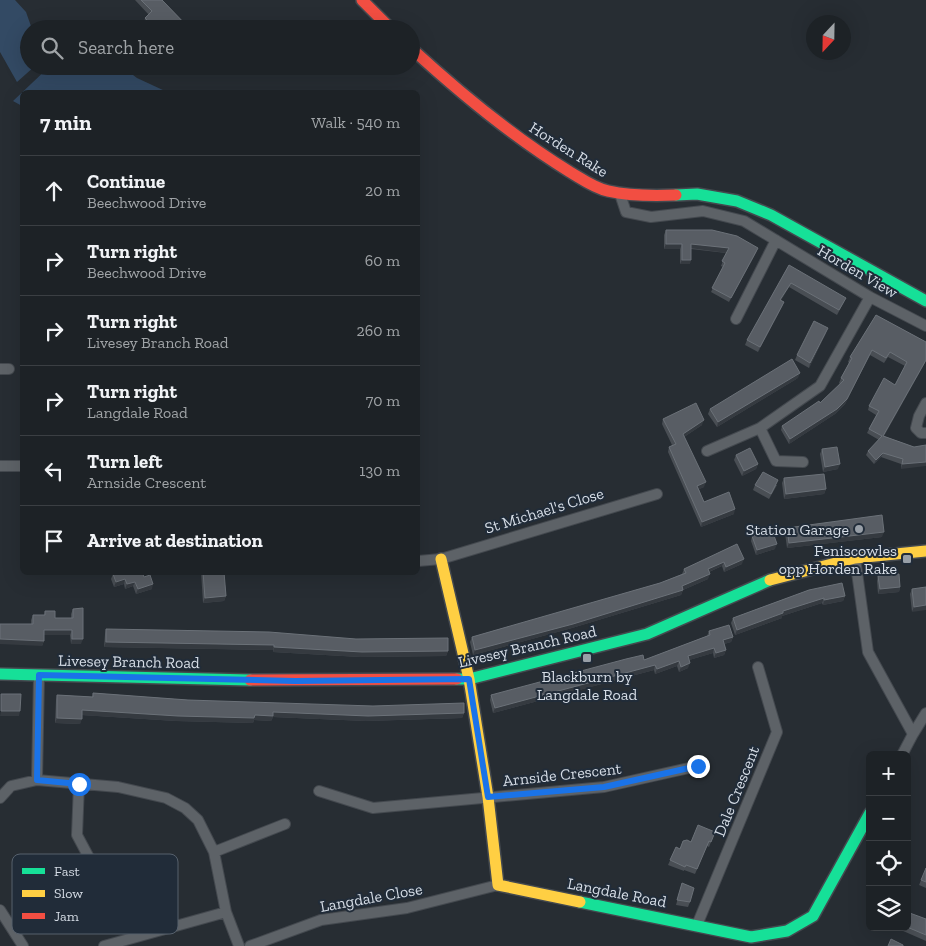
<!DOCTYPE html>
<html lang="en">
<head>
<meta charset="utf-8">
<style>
	:root { --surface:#1d2226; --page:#2a2f32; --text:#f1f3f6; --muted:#a0a4a7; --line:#3b3f43 }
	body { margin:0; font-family:"Zilla Slab",serif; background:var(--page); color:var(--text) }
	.controls { position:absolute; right:15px; bottom:15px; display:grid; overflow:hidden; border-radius:8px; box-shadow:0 5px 20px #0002 }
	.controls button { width:45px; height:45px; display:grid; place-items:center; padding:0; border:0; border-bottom:1px solid var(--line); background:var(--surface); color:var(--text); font:25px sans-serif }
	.compass { position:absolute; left:806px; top:15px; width:45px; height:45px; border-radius:50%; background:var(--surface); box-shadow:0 5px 20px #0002; rotate:202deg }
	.stop { position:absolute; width:15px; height:15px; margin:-11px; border:4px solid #1a73e8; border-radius:50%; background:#fff }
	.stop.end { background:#1a73e8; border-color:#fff; box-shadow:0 1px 5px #0008 }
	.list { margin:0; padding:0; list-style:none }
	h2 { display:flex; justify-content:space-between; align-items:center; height:65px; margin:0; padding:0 20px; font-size:21px }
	h2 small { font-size:16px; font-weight:400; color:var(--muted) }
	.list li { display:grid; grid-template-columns:32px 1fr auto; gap:15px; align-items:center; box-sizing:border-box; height:70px; padding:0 20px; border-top:1px solid var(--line) }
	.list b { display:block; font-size:19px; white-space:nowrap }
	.list p { margin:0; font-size:16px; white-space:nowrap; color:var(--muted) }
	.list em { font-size:16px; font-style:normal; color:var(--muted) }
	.icon { flex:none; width:28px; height:28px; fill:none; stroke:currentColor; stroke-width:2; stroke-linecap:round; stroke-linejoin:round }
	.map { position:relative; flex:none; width:926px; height:946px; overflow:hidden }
	.search { position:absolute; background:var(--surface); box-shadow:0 5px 20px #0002; left:20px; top:20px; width:400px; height:55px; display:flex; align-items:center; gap:12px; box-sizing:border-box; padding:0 18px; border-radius:28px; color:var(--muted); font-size:19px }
	.panel { position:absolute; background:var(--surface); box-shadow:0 5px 20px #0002; left:20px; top:90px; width:400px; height:485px; border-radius:8px }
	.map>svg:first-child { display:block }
	.green { fill:#334a64 }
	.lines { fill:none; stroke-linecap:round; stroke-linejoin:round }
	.street-casing { stroke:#44494f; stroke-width:12 }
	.fast-casing { stroke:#44494f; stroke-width:14 }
	.slow-casing { stroke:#44494f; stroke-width:14 }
	.jam-casing { stroke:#44494f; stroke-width:14 }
	.street { stroke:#5d6267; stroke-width:10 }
	.fast { stroke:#16e098; stroke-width:11 }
	.slow { stroke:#ffcf43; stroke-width:11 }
	.jam { stroke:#f24e42; stroke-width:11 }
	.wall { fill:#494e54 }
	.shaded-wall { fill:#353a40 }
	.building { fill:#585d64; stroke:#6b7178 }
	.route { stroke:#1a73e8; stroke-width:6 }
	.poi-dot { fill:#989fa7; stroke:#212c39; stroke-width:2 }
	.labels { text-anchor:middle; stroke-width:4; stroke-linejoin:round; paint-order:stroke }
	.street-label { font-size:16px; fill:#d5dce5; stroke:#212c39 }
	.poi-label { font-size:16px; fill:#d5dce5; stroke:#212c39; text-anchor:end }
	.key { fill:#212c39; stroke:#57616d; stroke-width:1 }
	.key-label { font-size:14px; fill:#d5dce5 }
</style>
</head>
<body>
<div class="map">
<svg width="926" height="946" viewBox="0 0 926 946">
	<rect width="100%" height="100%" fill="#272d33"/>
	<path class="green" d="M0 0H15L26 12 32 29H29V66H35L17 82 0 52Z
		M50 66H121L137 78 165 91 22 92V106L13 101Z"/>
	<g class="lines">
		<defs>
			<path id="street" d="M620 194 626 212 651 217 703 211 744 221 870 297 926 326
				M736 319 776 240
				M0 369H9
				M926 403 919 416 916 428 921 433H926
				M760 428 776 461 803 462
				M707 451 760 428 820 386 870 297
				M0 466H22
				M855 558 868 652 913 734 902 755
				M418 561 441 559 657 494
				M913 734 926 713
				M37 780 39 675
				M79 784 77 835 102 882
				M319 791 373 808 604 787 698 766
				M0 798 11 786 37 780 118 787 166 798 185 808 198 820 214 852 226 912 239 946
				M214 852 285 824
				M0 910 23 946
				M697 925 777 732 758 667
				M104 946 226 912
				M250 946 321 920 407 908 498 885"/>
			<path id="fast" d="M676 195 697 194 737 201 771 215 926 301
				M0 674 250 680
				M457 679H469L647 634 770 580
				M580 902 751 937 787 931 813 916 870 813"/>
			<path id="slow" d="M441 559 469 679 488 797 498 885 580 902
				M770 580 855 558 926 551"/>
			<path id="jam" d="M362 0 391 29
				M411 48C460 93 513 137 570 172 582 179 594 188 608 191 630 196 653 196 676 195
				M250 680 457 679"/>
		</defs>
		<use href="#street" class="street-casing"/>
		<use href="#fast" class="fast-casing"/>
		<use href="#slow" class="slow-casing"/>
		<use href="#jam" class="jam-casing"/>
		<use href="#street" class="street"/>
		<use href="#fast" class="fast"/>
		<use href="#slow" class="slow"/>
		<use href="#jam" class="jam"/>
	</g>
	<path class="wall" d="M135 0H162L190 29H149L144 23 145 18 149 15Z
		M666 230 758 248 756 253 729 302 711 292 723 267 721 266 726 253 691 249 690 264H680V249H664V235Z
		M789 265 844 302 837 315 789 287 781 300 784 302 782 307 758 352 745 345 747 340Z
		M876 315 926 342V361L884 436 914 447 901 469V464L881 457 874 464 866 455 868 451 879 440 867 433 876 415 868 410 869 406 895 385 905 366 888 357 884 363 870 355 845 404 835 414 789 444 781 430 782 426 820 403 840 384 839 383 841 378 849 363 848 362 850 357Z
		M826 333 809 368 795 360 797 355Z
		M798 378 717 427 708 414 710 409Z
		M663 419 702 425 684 437 704 487 699 489 704 502 734 514 701 527 668 452 669 447 672 445 662 424Z
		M822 449 838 469 823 472 820 454Z
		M736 455 758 464 756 469 742 476 734 460Z
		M784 478 826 489 824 494 784 499 782 483Z
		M755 485H777L769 499 753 490Z
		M787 528 882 537 787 548 785 533Z
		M752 536 775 549 756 555 751 541Z
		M737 544 742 564 724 572 722 566 709 572 708 579 683 590 681 595 572 628 473 655 470 642 472 637 660 583 682 574 684 569Z
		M201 572H224L226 596 224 601 203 603Z
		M113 574 144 577 152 589 136 594 133 586 125 589 124 584 114 587 111 579Z
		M878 576 900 587 899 592 878 594 877 581Z
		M926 587 912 612 910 594 912 589Z
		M809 590 845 596 843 601 823 605 822 603 782 616V618L735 635 731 623 733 618Z
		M73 609 81 644H71L70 635H44V641L42 646 31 624V620L33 615H44L45 611 55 618H71V614Z
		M106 629 448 651 446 656 360 657 273 652V650L104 647 105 634Z
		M709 631 733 637 731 642 724 644 726 650 724 655 714 658 713 653 689 660 688 668 679 672 677 666 655 674 654 670 493 713 490 700 491 695 644 660 707 636Z
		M93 693 188 700 464 713 462 718 366 721 273 717 271 721 254 720 253 723 176 721 82 715 80 724 55 723 56 700 57 695 92 697Z
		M715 832 709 847 707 846 695 874 684 870V871L668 865 676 847 680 849 691 842Z
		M926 868V888L919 885Z
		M682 883 690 902 688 907 676 905Z
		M926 922V941L894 927H907Z"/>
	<path class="shaded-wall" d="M666 244H682L680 249H664Z
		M691 244 729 248 727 253 690 248Z
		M758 248 756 253 729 302 731 298Z
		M682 260H691L690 264H680Z
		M791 283 789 287 779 304 780 300Z
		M784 302 782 307 758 352 760 347Z
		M828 328 826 333 809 368 810 363Z
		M872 350 845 404 835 414 789 444 790 439Z
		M926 360V361L881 441 883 436Z
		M800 373 798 378 717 427 718 422Z
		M704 420 702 425 681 439 683 434Z
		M883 453 881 457 874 464 876 460Z
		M926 462V466L901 469 902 464Z
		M758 464 756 469 742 476 744 471Z
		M840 464 838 469 823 472 825 467Z
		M706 482 704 487 696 491 697 486Z
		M826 489 824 494 784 499 786 494Z
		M735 509 734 514 701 527 702 522Z
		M884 532 882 537 787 548 789 543Z
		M777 544 775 549 756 555 757 550Z
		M744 559 742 564 724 572 726 567Z
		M724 562 722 566 706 573 708 569Z
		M710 574 708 579 683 590 681 595 572 628 473 655 475 650 682 586Z
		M125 579 124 584 114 587 116 582Z
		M135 582 133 586 125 589 127 584Z
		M153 584 152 589 136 594 138 589Z
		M900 587 899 592 878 594 880 589Z
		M226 596 224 601 203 603 205 598Z
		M845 596 843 601 823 605 824 600Z
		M824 598 822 603 782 616V618L735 635 737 630 783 611Z
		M926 605V610L912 612 914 607Z
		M44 630H72L70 635H42Z
		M733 637 731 642 721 645 723 640Z
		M0 639 44 641 42 646 0 644Z
		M72 639H83L81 644H71Z
		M106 642 274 645 273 650 104 647Z
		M274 647 448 651 446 656 360 657 273 652Z
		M714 648 713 653 686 661 688 656Z
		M726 650 724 655 714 658 716 653Z
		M679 661 677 666 655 674 657 669Z
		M690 663 688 668 679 672 681 667Z
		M655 665 654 670 493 713 495 708Z
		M82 710 255 715 273 712 464 713 462 718 366 721 273 717 271 721 254 720 253 723 176 721 80 715Z
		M1 711H20L19 716H0Z
		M57 718 82 719 80 724 55 723Z"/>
	<path class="building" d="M141 0H162L190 29H156L145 18 152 11Z
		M666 230H712L737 236 758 248 731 298 712 288 725 263 722 261 729 248 691 244V260H682V244H666Z
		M789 265 846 298 839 310 791 283 780 300 784 302 760 347 747 340Z
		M876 315 926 342V360L883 436 914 447 926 445V462L902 464 903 459 883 453 876 460 868 451 882 436 869 429 879 411 869 406 884 378 895 385 907 362 890 352 886 358 872 350 847 399 837 409 790 439 782 426 819 401 820 403 844 380 841 378 852 358 850 357Z
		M814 321 828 328 810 363 797 355Z
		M792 359 800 373 718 422 710 409Z
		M696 403 704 420 683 434 706 482 697 486 704 502 729 492 735 509 702 522 669 447 676 444 663 419Z
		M837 447 840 464 825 467 822 449Z
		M750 448 758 464 744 471 736 455Z
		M763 472 778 480 771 494 755 485Z
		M824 474 826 489 786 494 784 478Z
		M882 515 884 532 789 543 787 528Z
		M772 530 777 544 757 550 752 536Z
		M737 544 744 559 726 567 724 562 708 569 710 574 682 586 683 590 573 624 475 650 472 637 660 583 686 573 684 569Z
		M118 572H142L144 577 150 575 153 584 138 589 135 582 127 584 125 579 116 582 113 574Z
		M203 572H224L226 596 205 598Z
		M899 574 900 587 880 589 878 576Z
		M842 583 845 596 824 600V598L783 611V613L737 630 733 618 809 590Z
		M926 587V605L914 607 912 589Z
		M83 608V639H72V630H44V641L0 639V624H33V615H45V611H55V618H73V609Z
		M729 625 733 637 723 640 726 650 716 653 714 648 688 656 690 663 681 667 679 661 657 669 655 665 495 708 491 695 626 659 643 655 644 660 710 635 709 631Z
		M106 629 269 632 356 639 448 638V651L362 652 274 647V645L106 642Z
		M93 693 188 700 373 706 464 703V713L368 716 273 712V716L255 715 254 718 178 716 82 710V719L57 718V695L93 697Z
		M1 694H21L20 711H1Z
		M698 825 715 832 711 842 709 841 697 869 686 865 685 867 670 860 676 847 680 849 683 841 687 840 691 842Z
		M926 868V882L921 880Z
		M682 883 694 888 690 902 677 900Z
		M907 912 926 919V935L907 927Z
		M891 939 903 945V946H888Z"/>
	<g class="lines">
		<path class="route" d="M79 784 37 780 39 675 295 681 469 679 488 797 604 787 698 766"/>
	</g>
	<g class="poi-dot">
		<circle cx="859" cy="529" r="5"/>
		<rect x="902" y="554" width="10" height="10" rx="2.5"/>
		<rect x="582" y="653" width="10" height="10" rx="2.5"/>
	</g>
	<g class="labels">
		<g class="street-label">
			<text transform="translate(569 149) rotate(32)" y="6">Horden Rake</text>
			<text transform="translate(858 271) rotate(30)" y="6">Horden View</text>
			<text transform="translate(544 510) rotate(-17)" y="6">St Michael's Close</text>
			<text transform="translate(527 646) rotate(-13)" y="6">Livesey Branch Road</text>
			<text transform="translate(129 661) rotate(1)" y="6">Livesey Branch Road</text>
			<text transform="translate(562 774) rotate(-6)" y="6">Arnside Crescent</text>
			<text transform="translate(736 791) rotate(-68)" y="6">Dale Crescent</text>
			<text transform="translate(617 892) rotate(11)" y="6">Langdale Road</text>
			<text transform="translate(371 897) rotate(-10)" y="6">Langdale Close</text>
		</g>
		<g class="poi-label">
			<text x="849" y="535">Station Garage</text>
			<text x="897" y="556">Feniscowles<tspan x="897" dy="18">opp Horden Rake</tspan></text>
			<text x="587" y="682" text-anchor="middle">Blackburn by<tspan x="587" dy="18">Langdale Road</tspan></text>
		</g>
	</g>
	<rect x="12" y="854" width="166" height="80" rx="8" class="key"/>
	<rect x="22" y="868" width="23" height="6" fill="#16e098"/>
	<rect x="22" y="890" width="23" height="7" fill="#ffcf43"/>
	<rect x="22" y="913" width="23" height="6" fill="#f24e42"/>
	<g class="key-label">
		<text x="54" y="876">Fast</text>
		<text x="54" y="898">Slow</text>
		<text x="54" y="921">Jam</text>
	</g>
</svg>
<div class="controls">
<button>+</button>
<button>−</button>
<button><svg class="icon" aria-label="locate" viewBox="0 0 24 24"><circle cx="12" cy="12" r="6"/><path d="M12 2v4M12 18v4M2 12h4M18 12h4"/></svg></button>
<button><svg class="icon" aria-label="layers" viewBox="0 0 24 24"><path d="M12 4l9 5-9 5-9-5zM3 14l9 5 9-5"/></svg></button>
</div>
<svg class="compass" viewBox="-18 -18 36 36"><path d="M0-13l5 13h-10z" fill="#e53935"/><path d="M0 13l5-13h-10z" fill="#a0a4a7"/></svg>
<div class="stop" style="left:79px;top:784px"></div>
<div class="stop end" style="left:698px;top:766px"></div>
<div class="search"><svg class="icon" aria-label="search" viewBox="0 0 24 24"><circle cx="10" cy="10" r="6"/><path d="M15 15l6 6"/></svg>Search here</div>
<section class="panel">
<h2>7 min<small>Walk · 540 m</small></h2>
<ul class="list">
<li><svg class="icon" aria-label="ahead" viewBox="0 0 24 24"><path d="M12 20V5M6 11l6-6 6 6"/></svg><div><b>Continue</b><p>Beechwood Drive</p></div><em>20 m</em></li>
<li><svg class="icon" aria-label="right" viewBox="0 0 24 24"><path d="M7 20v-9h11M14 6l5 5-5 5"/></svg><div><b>Turn right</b><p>Beechwood Drive</p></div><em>60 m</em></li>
<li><svg class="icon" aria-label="right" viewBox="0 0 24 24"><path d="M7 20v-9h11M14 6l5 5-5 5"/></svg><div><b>Turn right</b><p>Livesey Branch Road</p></div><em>260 m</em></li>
<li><svg class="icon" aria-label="right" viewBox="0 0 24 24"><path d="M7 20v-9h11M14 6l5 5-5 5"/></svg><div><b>Turn right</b><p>Langdale Road</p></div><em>70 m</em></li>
<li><svg class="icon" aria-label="left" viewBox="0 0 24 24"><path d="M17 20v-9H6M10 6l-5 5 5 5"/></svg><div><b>Turn left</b><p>Arnside Crescent</p></div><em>130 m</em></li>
<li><svg class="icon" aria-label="arrive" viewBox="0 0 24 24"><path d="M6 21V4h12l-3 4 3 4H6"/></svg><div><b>Arrive at destination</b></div></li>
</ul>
</section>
</div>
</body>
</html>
